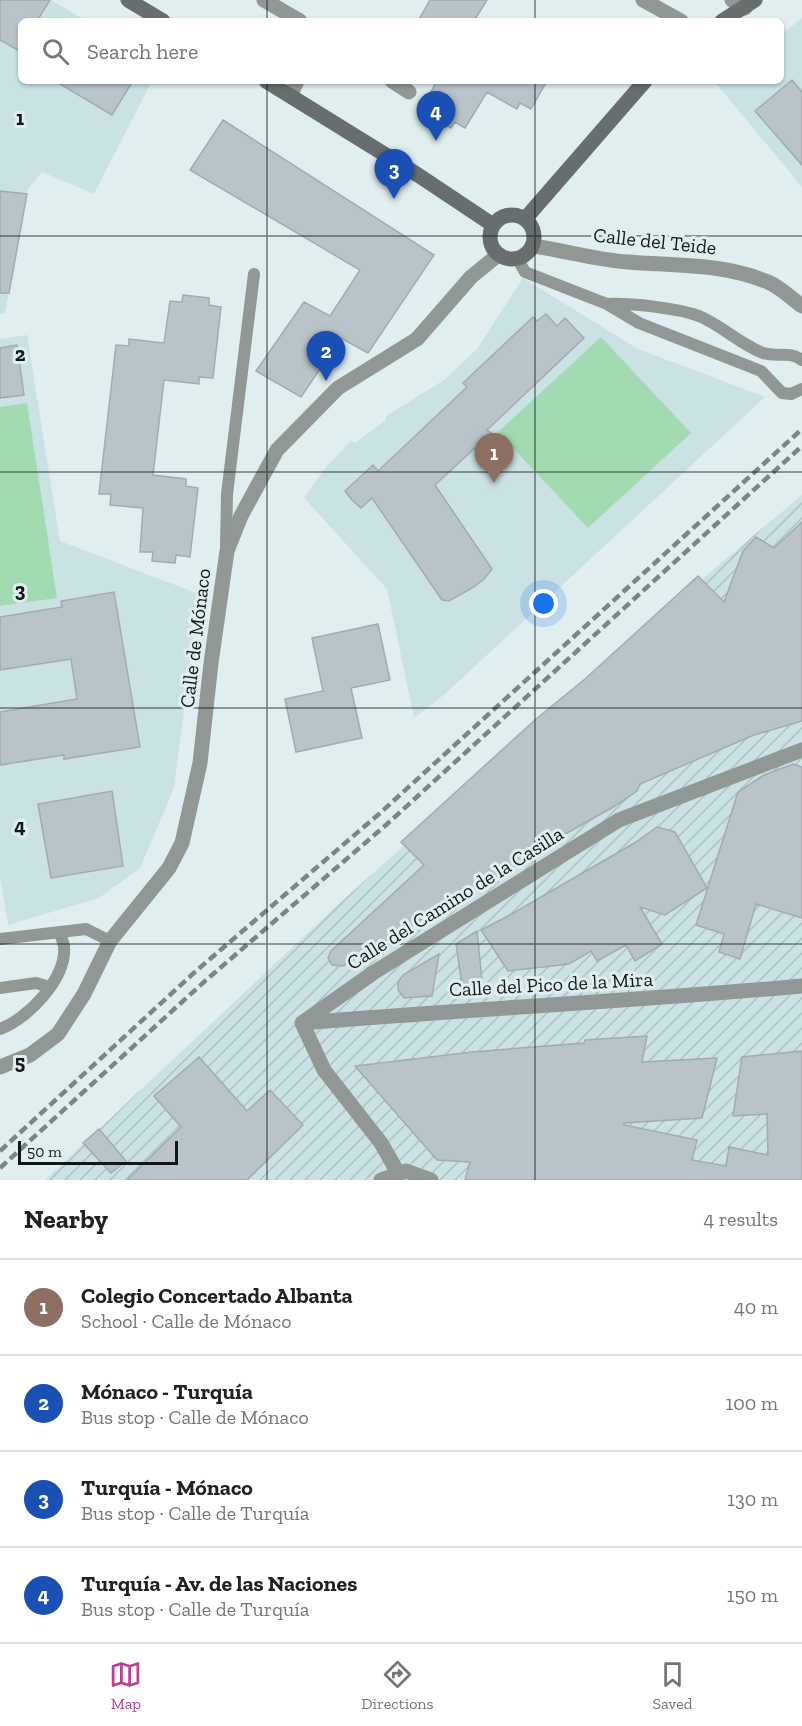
<!DOCTYPE html>
<html lang="en">
<head>
<meta charset="utf-8">
<style>
	:root { --surface:#fff; --page:#f6f6f6; --text:#202124; --muted:#757577; --line:#e0e0e0; --accent:#bb4091 }
	body { margin:0; font-family:"Zilla Slab",serif; background:var(--page); color:var(--text) }
	.scale { position:absolute; left:18px; bottom:15px; width:160px; box-sizing:border-box; padding-left:6px; border:3px solid #121717; border-top:0; font-size:16px; line-height:21px; white-space:nowrap; color:#121717; -webkit-text-stroke:4px #e0eef0; paint-order:stroke }
	.you { position:absolute; left:544px; top:604px; width:21px; height:21px; margin:-15px; border:4px solid #fff; border-radius:50%; background:#1a73e8; box-shadow:0 0 0 9px #1a73e833 }
	.badge { display:grid; place-items:center; width:39px; height:39px; border-radius:50%; background:var(--accent); color:#fff; font-size:20px; font-weight:700 }
	.pin { position:absolute; translate:-50% -50px; filter:drop-shadow(0 2px 3px #0008) }
	.pin::after { content:''; position:absolute; top:32px; width:21px; height:18px; background:inherit; clip-path:polygon(0 0,100% 0,50% 100%) }
	.list { margin:0; padding:0; list-style:none }
	h2 { display:flex; justify-content:space-between; align-items:center; height:78px; margin:0; padding:0 24px; font-size:26px }
	h2 small { font-size:20px; font-weight:400; color:var(--muted) }
	.list li { display:grid; grid-template-columns:39px 1fr auto; gap:18px; align-items:center; box-sizing:border-box; height:96px; padding:0 24px; border-top:2px solid var(--line) }
	.list b { display:block; font-size:22px; white-space:nowrap }
	.list p { margin:0; font-size:20px; white-space:nowrap; color:var(--muted) }
	.list em { font-size:20px; font-style:normal; color:var(--muted) }
	.icon { flex:none; width:33px; height:33px; fill:none; stroke:currentColor; stroke-width:2; stroke-linecap:round; stroke-linejoin:round }
	.map { position:relative; flex:none; width:802px; height:1180px; overflow:hidden }
	.search { position:absolute; background:var(--surface); box-shadow:0 2px 4px #0004; left:18px; right:18px; top:18px; height:66px; display:flex; align-items:center; gap:15px; box-sizing:border-box; padding:0 21px; border-radius:9px; color:var(--muted); font-size:22px }
	.sheet { height:462px; background:var(--surface) }
	nav { display:flex; justify-content:space-around; align-items:center; box-sizing:border-box; height:84px; border-top:2px solid var(--line); background:var(--surface); font-size:16px; color:var(--muted) }
	nav a { display:grid; justify-items:center; gap:3px }
	nav .on { color:var(--accent) }
	.map>svg:first-child { display:block }
	.built { fill:#cbe2e5 }
	.industrial { fill:url(#industrial-furrows) }
	.garden { fill:#a2dbb2 }
	.building { fill:#b9c3ca; stroke:#a1abb1; stroke-width:1.5 }
	.lines { fill:none; stroke-linecap:round; stroke-linejoin:round }
	.lane { stroke:#919795; stroke-width:12 }
	.street { stroke:#919795; stroke-width:15 }
	.secondary { stroke:#676e6d; stroke-width:15 }
	.rail { stroke:#7c8586; stroke-width:4.5; stroke-dasharray:9 4.5; stroke-linecap:butt }
	.grid { fill:none; stroke:#121717; stroke-width:1.5; stroke-opacity:0.55 }
	.labels { text-anchor:middle; stroke-width:6; stroke-linejoin:round; paint-order:stroke }
	.street-label { font-size:20px; fill:#121717; stroke:#e0eef0 }
	.grid-label { font-size:20px; text-anchor:middle; font-weight:bold; fill:#121717; stroke:#e0eef0; stroke-width:6; stroke-linejoin:round; paint-order:stroke }
</style>
</head>
<body>
<div class="map">
<svg width="802" height="1180" viewBox="0 0 802 1180">
	<defs>
		<pattern id="industrial-furrows" width="10" height="10" patternUnits="userSpaceOnUse" patternTransform="scale(1.5)"><rect width="10" height="10" fill="#cbe2e5"/><path d="M-1 1l2-2M0 10L10 0M9 11l2-2" fill="none" stroke="#adc1c4"/></pattern>
	</defs>
	<rect width="100%" height="100%" fill="#e0eef0"/>
	<path class="built" d="M0 0H51L87 21H21V81H152L94 194 42 172 28 189 5 313 0 314Z
		M802 18V187L714 81H781V35Z
		M523 278 638 349 765 397 445 694 414 718 387 589 304 498 326 467 351 441 355 443 386 420V416L444 380 477 349Z
		M27 335 60 541 199 594 174 788 140 868 99 898 8 925 0 877V339Z"/>
	<path class="industrial" d="M802 495V1180H45L333 909 709 573Z"/>
	<path class="garden" d="M601 337 691 433 588 528 498 432Z
		M27 403 57 598 0 606V407Z"/>
	<path class="building" d="M0 0H50L37 21H21V52L0 40Z
		M430 0H487L474 21H418Z
		M792 80 802 92V165L755 111Z
		M55 81H133L112 115Z
		M437 81H547L531 109 520 103 517 109 487 92 465 128 455 122 451 128 431 117 435 110 424 104Z
		M223 120 434 255 368 353 341 338 301 397 256 371 304 302 330 316 360 270 190 170Z
		M0 191 27 194 9 293H0Z
		M183 295 209 298V305L221 307 213 378 199 377V384L164 380 153 475 186 479V486L198 488 190 557 176 555 175 563 152 561 153 552H140L143 508 110 505 111 494H99L116 345 129 346V339L164 343 170 301 182 302Z
		M546 314 557 326 565 318 584 338 487 430 491 433 435 485 492 569 484 579 474 587 449 601 442 600 372 498 361 508 352 500 345 491 373 465 378 471 467 387 463 383 533 317 537 321Z
		M17 345 24 395 0 398V348Z
		M802 522V721L754 735 640 784 637 791 615 806 560 837 512 868 449 902V900L448 902 449 903 343 966 332 965 328 958 331 951 424 865 401 842 536 719 585 679 698 576 724 602 743 551 756 537 774 548Z
		M114 592 140 747 64 759V755L0 765V712L77 699 71 659 0 670V617L62 607 61 601Z
		M378 624 390 680 351 688 362 738 296 752 285 699 323 691 312 638Z
		M793 764 802 767V918L756 904 740 959 719 952 724 934 696 925 738 792 764 775Z
		M112 791 123 866 51 878 38 804Z
		M657 827 675 832 707 888 665 915 640 907 662 944 635 961 626 945 597 961 591 951 569 964 508 971 481 930 508 916 636 842Z
		M477 931 483 990 463 992 456 944Z
		M439 954 432 996 404 998 398 990V982L403 975Z
		M647 1036 642 1062 717 1058 702 1118 624 1123V1125L697 1140 692 1160 726 1166 729 1147 768 1155 767 1114 733 1116 742 1057 802 1051V1180H465L470 1162 437 1160 355 1066 472 1052 584 1043 585 1040Z
		M199 1057 247 1111 270 1090 303 1125 247 1180H127L181 1127 154 1096Z
		M99 1129 126 1161 111 1173 83 1143Z"/>
	<g class="lines">
		<path class="lane" d="M517 258 525 272 607 304
			M802 360C788 350 778 358 763 353 740 344 721 325 699 316 677 308 631 303 607 304L639 323 761 371 782 393 791 394 802 389
			M226 547 227 494 254 274
			M0 939 86 929 110 941
			M0 988 36 983 50 987
			M0 1029C28 1019 67 978 64 946 63 941 61 936 59 932"/>
		<path class="street" d="M264 0 300 21
			M643 0 681 21
			M732 0 745 8
			M392 81 409 92
			M290 96 297 81
			M532 246C564 250 595 260 628 262 676 266 722 263 768 282 780 287 791 298 802 306
			M302 1023C469 1009 636 1001 802 986
			M0 1067 30 1055 58 1034 84 994 110 941 169 868 182 843 200 763 211 663 227 551 241 516 277 450 338 388 417 339 471 277 498 255
			M398 1173 381 1143 324 1070 302 1023 373 973 619 820 802 750
			M381 1180 406 1171 431 1180"/>
		<path class="secondary" d="M128 0 163 21
			M722 21 755 0
			M266 81 418 175 493 225
			M490 237a22 22 0 1 1 44 0a22 22 0 1 1-44 0Z
			M525 219 645 81"/>
		<path class="rail" d="M0 1151 196 971 379 814 802 429
			M0 1168 205 981 386 825 802 446"/>
	</g>
	<path class="grid" d="M267 0V21M535 0V21M267 81V1180M535 81V1180M0 236H802M0 472H802M0 708H802M0 944H802"/>
	<g class="labels">
		<g class="street-label">
			<text transform="translate(655 241) rotate(6)" y="7">Calle del Teide</text>
			<text transform="translate(195 638) rotate(-83)" y="7">Calle de Mónaco</text>
			<text transform="translate(455 898) rotate(-32)" y="7">Calle del Camino de la Casilla</text>
			<text transform="translate(551 984) rotate(-3)" y="7">Calle del Pico de la Mira</text>
		</g>
	</g>
	<g class="grid-label">
		<text x="20" y="125">1</text>
		<text x="20" y="361">2</text>
		<text x="20" y="597">3</text>
		<text x="20" y="833">4</text>
		<text x="20" y="1069">5</text>
	</g>
</svg>
<div class="scale">50 m</div>
<div class="you"></div>
<div class="pin badge" style="left:494px;top:483px;background:#8d6e63">1</div>
<div class="pin badge" style="left:326px;top:381px;background:#1a4fb4">2</div>
<div class="pin badge" style="left:394px;top:199px;background:#1a4fb4">3</div>
<div class="pin badge" style="left:436px;top:141px;background:#1a4fb4">4</div>
<div class="search"><svg class="icon" aria-label="search" viewBox="0 0 24 24"><circle cx="10" cy="10" r="6"/><path d="M15 15l6 6"/></svg>Search here</div>
</div>
<section class="sheet">
<h2>Nearby<small>4 results</small></h2>
<ul class="list">
<li><span class="badge" style="background:#8d6e63">1</span><div><b>Colegio Concertado Albanta</b><p>School · Calle de Mónaco</p></div><em>40 m</em></li>
<li><span class="badge" style="background:#1a4fb4">2</span><div><b>Mónaco - Turquía</b><p>Bus stop · Calle de Mónaco</p></div><em>100 m</em></li>
<li><span class="badge" style="background:#1a4fb4">3</span><div><b>Turquía - Mónaco</b><p>Bus stop · Calle de Turquía</p></div><em>130 m</em></li>
<li><span class="badge" style="background:#1a4fb4">4</span><div><b>Turquía - Av. de las Naciones</b><p>Bus stop · Calle de Turquía</p></div><em>150 m</em></li>
</ul>
</section>
<nav>
<a class="on"><svg class="icon" aria-label="map" viewBox="0 0 24 24"><path d="M3 6l6-2 6 2 6-2v14l-6 2-6-2-6 2zM9 4v14M15 6v14"/></svg>Map</a>
<a><svg class="icon" aria-label="directions" viewBox="0 0 24 24"><path d="M12 3l9 9-9 9-9-9zM9 14v-3h6M13 9l2 2-2 2"/></svg>Directions</a>
<a><svg class="icon" aria-label="saved" viewBox="0 0 24 24"><path d="M7 4h10v16l-5-4-5 4z"/></svg>Saved</a>
</nav>
</body>
</html>
